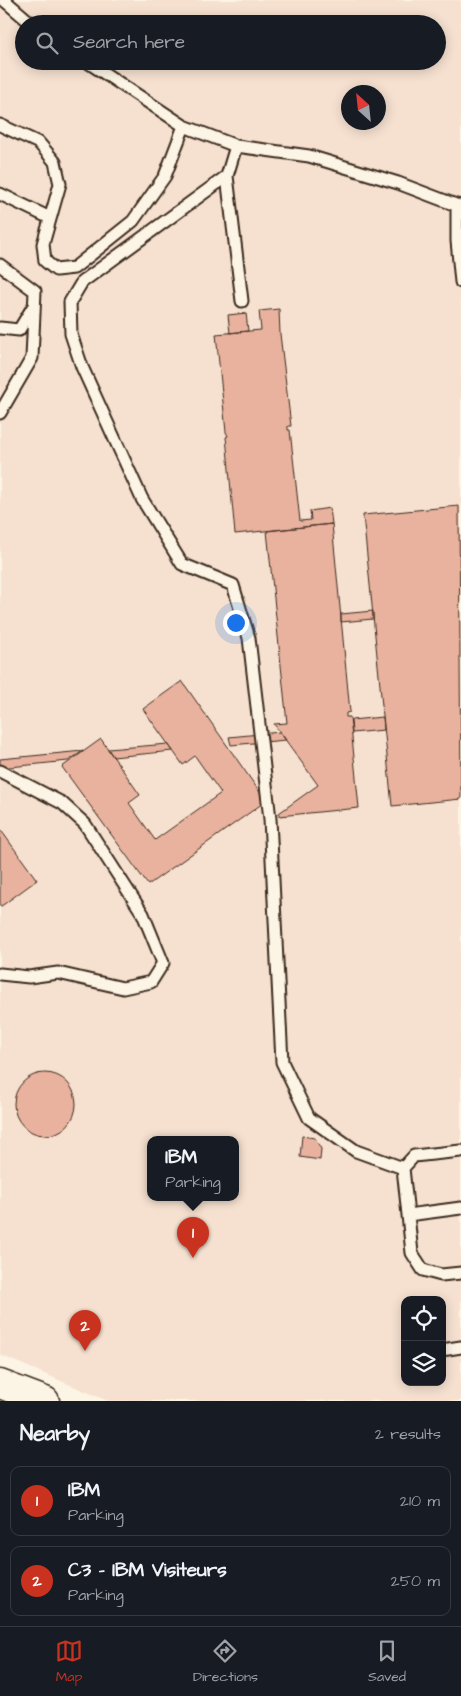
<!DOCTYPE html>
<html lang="en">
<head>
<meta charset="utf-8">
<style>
	:root { --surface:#171b24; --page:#242831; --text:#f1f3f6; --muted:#9ea1a6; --line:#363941; --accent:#c8321e }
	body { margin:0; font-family:"Architects Daughter",sans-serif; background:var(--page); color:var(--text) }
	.controls { position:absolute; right:15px; bottom:15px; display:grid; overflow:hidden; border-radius:10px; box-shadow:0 2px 12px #0003 }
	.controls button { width:45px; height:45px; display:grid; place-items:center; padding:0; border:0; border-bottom:1px solid var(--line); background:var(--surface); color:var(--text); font:25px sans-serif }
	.compass { position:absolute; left:341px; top:85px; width:45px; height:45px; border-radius:50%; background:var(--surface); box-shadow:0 2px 12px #0003; rotate:333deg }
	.you { position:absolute; left:235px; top:622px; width:18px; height:18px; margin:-12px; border:4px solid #fff; border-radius:50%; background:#1a73e8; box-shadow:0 0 0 8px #1a73e833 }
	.badge { display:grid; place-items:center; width:32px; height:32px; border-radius:50%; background:var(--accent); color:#fff; font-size:16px; font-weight:700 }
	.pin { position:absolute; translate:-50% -41px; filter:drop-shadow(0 1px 2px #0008) }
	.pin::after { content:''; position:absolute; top:26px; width:18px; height:15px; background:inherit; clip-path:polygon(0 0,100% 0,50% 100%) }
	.popup { position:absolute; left:147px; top:1136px; width:92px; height:65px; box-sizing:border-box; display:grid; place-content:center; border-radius:10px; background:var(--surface); filter:drop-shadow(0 1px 4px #0005); font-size:16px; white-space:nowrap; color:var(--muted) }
	.popup b { font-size:19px; color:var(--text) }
	.popup::after { content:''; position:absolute; left:50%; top:100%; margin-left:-10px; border:10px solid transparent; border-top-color:var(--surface) }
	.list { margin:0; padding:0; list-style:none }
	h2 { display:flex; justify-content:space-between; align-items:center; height:65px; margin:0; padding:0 20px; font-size:21px }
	h2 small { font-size:16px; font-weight:400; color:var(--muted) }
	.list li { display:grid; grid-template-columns:32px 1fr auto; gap:15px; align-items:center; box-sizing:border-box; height:70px; margin:0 10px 10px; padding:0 10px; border:1px solid var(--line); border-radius:10px }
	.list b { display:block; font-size:19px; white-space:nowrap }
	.list p { margin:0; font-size:16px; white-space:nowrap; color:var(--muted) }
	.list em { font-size:16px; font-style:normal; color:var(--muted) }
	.icon { flex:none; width:28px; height:28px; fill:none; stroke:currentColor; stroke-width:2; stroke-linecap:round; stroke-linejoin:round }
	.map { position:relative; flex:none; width:461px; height:1401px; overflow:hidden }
	.search { position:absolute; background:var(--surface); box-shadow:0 2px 12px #0003; left:15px; right:15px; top:15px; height:55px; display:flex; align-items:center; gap:12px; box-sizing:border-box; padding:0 18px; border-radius:28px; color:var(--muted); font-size:19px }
	.sheet { height:225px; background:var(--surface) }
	nav { display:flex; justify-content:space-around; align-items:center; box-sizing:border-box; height:70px; border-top:1px solid var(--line); background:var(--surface); font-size:14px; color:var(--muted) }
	nav a { display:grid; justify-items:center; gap:2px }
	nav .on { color:var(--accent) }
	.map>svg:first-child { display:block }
	.built { fill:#f6e1d0; fill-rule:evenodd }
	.building { fill:#e9b29e; stroke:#3b2a1e }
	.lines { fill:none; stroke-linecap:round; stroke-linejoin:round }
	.service-casing { stroke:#3b2a1e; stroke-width:15 }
	.secondary-casing { stroke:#3b2a1e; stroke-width:31 }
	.service { stroke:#fcf5e5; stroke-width:11 }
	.secondary { stroke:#fcf5e5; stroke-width:28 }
</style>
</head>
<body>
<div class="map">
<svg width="461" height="1401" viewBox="0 0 461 1401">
	<rect width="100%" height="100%" fill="#fcf5e5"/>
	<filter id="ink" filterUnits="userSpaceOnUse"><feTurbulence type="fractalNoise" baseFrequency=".02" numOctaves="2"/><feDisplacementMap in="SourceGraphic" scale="10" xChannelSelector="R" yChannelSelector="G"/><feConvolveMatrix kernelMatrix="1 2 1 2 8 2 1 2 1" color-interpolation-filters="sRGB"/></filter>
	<g filter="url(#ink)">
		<path class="built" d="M0 0H461V1401H108L0 1355ZM24 24H437V61H24ZM348 92H378V122H348ZM150 1139H236V1197H150ZM405 1300H442V1382H405Z"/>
		<path class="building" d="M279 309 280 334 291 426H288V430H290L300 521 311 520 310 511 330 508 332 524 235 534 226 437 228 436 226 432 216 334 261 330 259 311Z
			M246 313 248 331 230 333 228 315Z
			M459 506 461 799 392 806 363 515Z
			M332 524 350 712 346 713V717H350L359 808 279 816V813L318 785 274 724 287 723 267 531Z
			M373 611V619L341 622V614Z
			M182 681 266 801 148 885 62 767 101 739 140 795 129 803 155 840 221 793 195 756 183 765 143 709Z
			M383 717 384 730 352 733 351 720Z
			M280 732 286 740 231 745 229 737Z
			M168 744 173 751 113 757 108 749Z
			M83 751 68 761 0 768V759Z
			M0 829 37 880 0 907Z
			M14 1104a31 31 0 1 1 62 0a31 31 0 1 1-62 0Z
			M302 1136 315 1138 321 1149 320 1160 300 1157Z"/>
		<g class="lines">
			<defs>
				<path id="service" d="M4 0 32 24
					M86 61 184 126 236 146
					M0 125 39 143 55 162 60 184 43 244 45 261 56 270 74 268 133 221 165 176 184 126
					M227 176 82 282 70 302 71 334 82 367 142 499 182 564 233 585 249 638 270 819 282 1062 309 1118 356 1151 403 1168
					M0 194 50 218
					M457 205V241L461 282
					M0 265 35 291 32 358 0 413
					M242 301 227 176 236 146 309 156 398 183 461 207
					M0 328 19 330 33 307
					M0 771 62 803 85 824 143 914 163 963 151 982 123 988 58 973 29 977 0 974
					M461 1151 414 1156 403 1168 412 1253 423 1270 441 1275 461 1273
					M408 1215 461 1208
					M442 1350 461 1347"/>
				<path id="secondary" d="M0 1384 45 1401"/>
			</defs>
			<use href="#service" class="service-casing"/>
			<use href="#secondary" class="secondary-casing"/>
			<use href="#service" class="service"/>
			<use href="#secondary" class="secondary"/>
		</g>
	</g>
</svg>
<div class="controls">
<button><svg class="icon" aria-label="locate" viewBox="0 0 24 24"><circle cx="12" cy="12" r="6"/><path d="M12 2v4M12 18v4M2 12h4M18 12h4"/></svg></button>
<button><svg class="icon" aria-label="layers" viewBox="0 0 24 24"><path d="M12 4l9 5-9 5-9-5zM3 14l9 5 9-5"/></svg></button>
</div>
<svg class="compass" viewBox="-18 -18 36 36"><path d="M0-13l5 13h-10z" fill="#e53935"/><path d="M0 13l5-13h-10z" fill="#9ea1a6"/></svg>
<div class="you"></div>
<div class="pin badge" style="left:193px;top:1258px">1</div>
<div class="popup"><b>IBM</b>Parking</div>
<div class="pin badge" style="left:85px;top:1351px">2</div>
<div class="search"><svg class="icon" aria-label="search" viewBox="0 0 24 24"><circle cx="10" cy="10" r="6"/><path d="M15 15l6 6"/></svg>Search here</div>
</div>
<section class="sheet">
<h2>Nearby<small>2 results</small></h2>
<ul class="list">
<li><span class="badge">1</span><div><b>IBM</b><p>Parking</p></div><em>210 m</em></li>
<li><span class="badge">2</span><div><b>C3 - IBM Visiteurs</b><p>Parking</p></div><em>250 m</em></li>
</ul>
</section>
<nav>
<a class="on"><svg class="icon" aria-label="map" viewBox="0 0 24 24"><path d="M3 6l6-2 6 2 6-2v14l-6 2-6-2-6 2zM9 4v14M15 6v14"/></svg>Map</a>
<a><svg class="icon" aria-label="directions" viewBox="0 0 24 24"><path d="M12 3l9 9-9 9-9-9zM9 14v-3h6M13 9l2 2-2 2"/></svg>Directions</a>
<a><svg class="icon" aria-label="saved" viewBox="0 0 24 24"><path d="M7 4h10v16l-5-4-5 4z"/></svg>Saved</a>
</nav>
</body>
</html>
